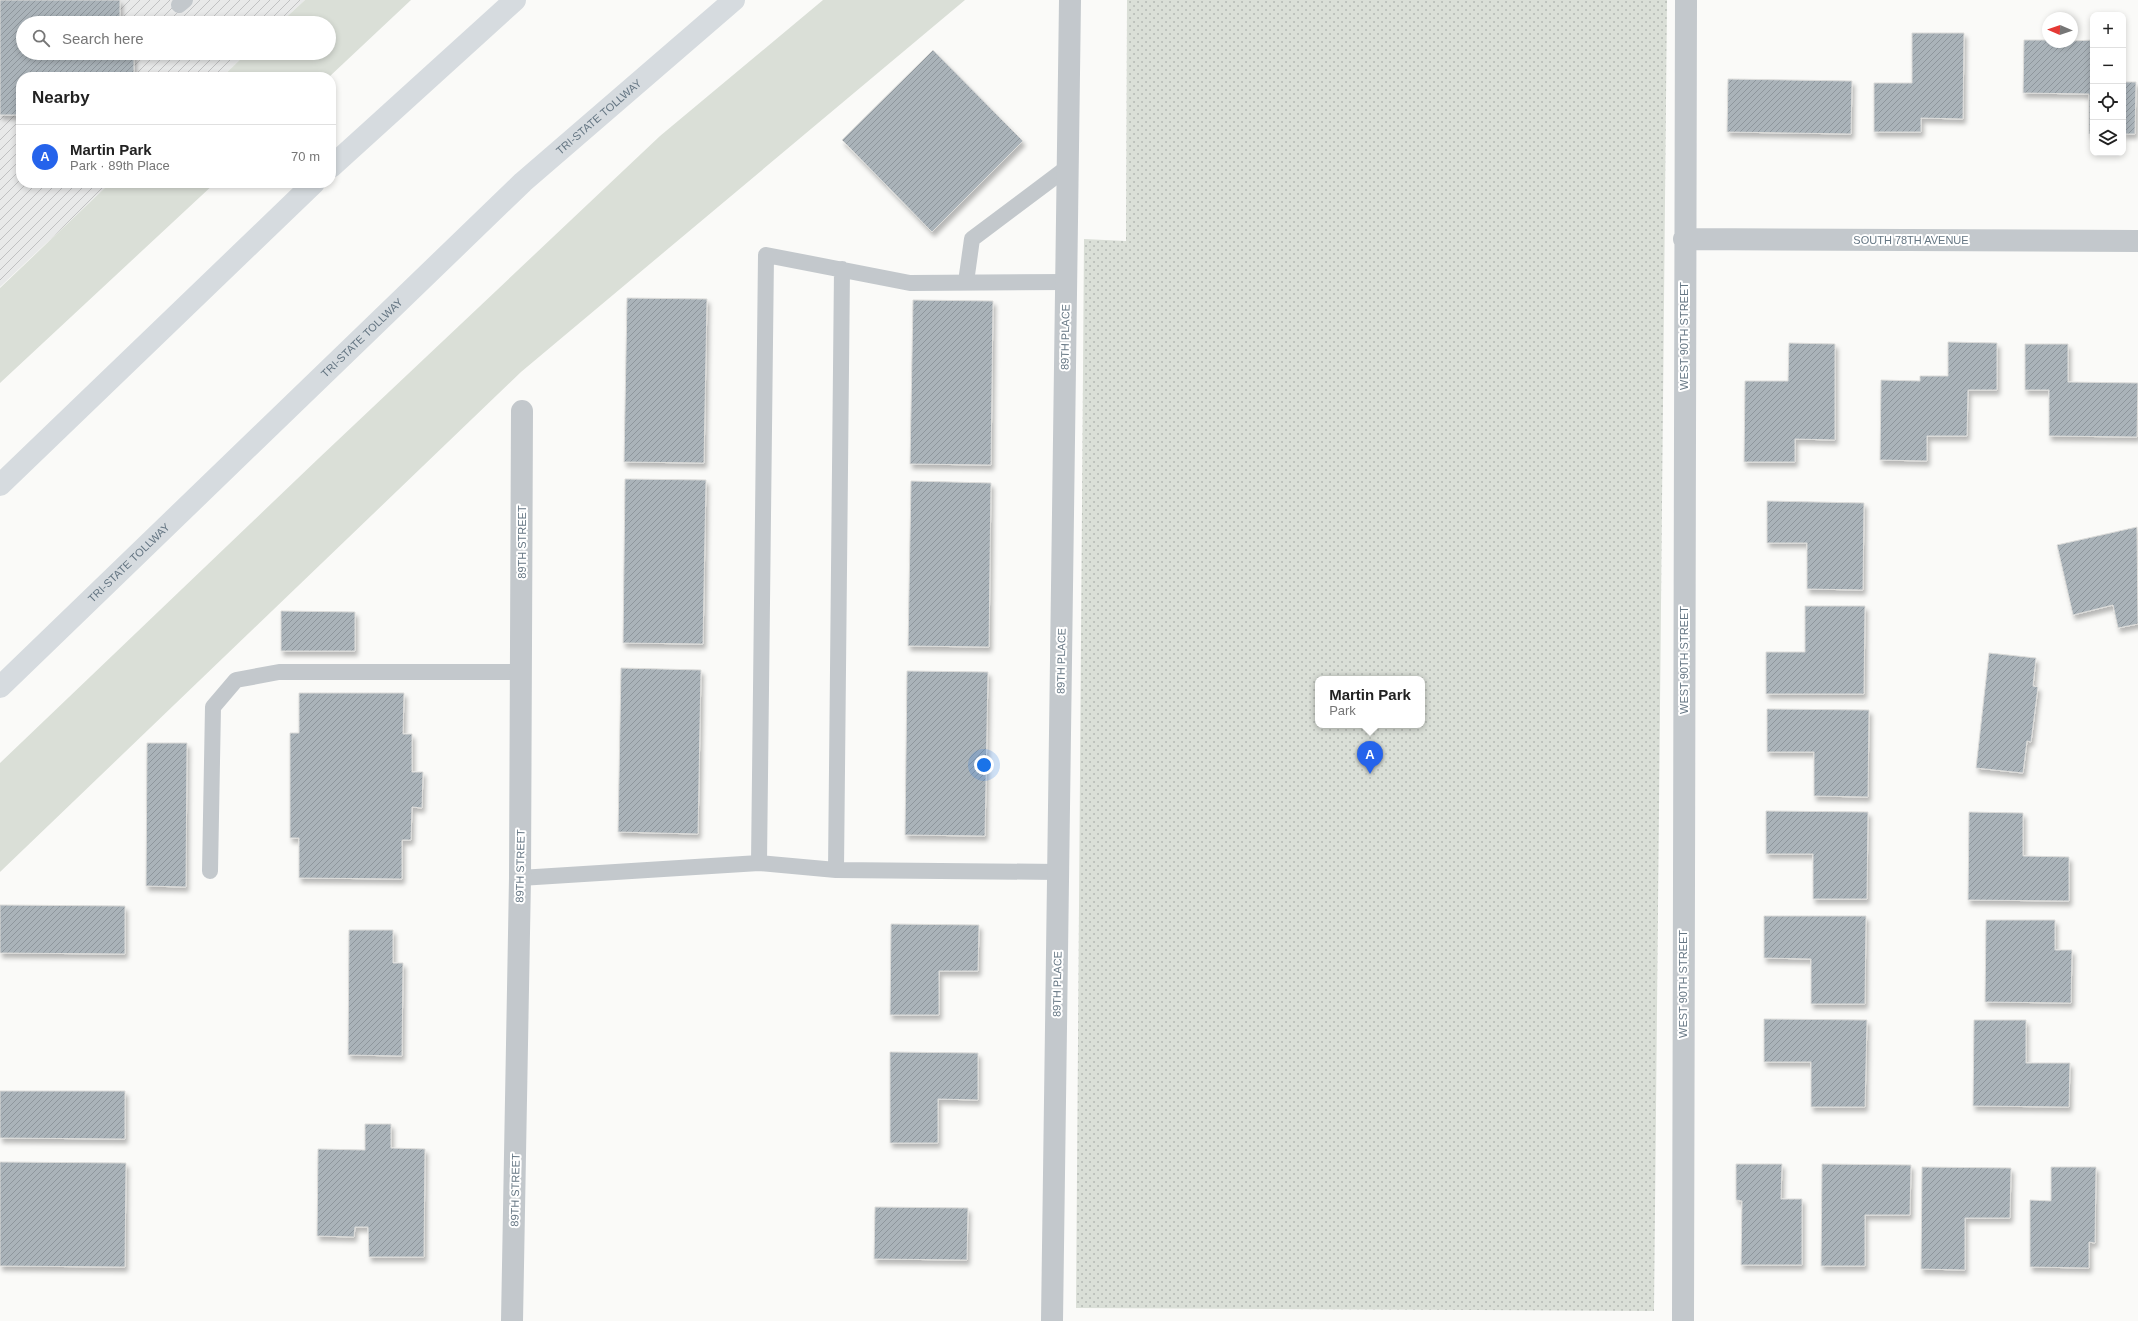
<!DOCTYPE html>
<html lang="en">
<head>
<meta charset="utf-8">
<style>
	:root { --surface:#fff; --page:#f2f2f2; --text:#222; --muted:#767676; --line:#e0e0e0; --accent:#2563eb }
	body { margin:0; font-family:Helvetica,sans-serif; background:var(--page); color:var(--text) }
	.controls { position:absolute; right:12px; top:12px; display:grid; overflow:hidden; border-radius:8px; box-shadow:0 2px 6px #0003 }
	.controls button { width:36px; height:36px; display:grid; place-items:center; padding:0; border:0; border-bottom:1px solid var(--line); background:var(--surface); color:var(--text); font:20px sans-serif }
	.compass { position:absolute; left:2042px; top:12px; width:36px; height:36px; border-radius:50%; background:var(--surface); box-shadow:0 2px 6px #0003; rotate:272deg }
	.you { position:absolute; left:984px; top:765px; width:14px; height:14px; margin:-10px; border:3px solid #fff; border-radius:50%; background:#1a73e8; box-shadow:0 0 0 6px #1a73e833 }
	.badge { display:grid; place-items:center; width:26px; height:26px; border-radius:50%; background:var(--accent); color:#fff; font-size:13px; font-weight:700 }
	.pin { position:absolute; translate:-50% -33px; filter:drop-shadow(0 1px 2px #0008) }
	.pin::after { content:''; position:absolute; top:21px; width:14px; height:12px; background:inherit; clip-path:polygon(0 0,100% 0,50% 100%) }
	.popup { position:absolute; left:1315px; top:676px; width:110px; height:52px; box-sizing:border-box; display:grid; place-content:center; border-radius:8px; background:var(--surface); filter:drop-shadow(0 1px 3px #0005); font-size:13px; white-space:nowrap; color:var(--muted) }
	.popup b { font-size:15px; color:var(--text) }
	.popup::after { content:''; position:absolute; left:50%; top:100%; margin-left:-8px; border:8px solid transparent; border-top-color:var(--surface) }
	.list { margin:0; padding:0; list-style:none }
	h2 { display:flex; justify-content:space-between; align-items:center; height:52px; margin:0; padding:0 16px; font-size:17px }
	h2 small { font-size:13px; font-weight:400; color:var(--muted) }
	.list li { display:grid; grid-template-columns:26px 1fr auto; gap:12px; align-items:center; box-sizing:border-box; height:64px; padding:0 16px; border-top:1px solid var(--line) }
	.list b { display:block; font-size:15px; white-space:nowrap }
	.list p { margin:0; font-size:13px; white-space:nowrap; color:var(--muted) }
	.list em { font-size:13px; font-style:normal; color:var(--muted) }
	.icon { flex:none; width:22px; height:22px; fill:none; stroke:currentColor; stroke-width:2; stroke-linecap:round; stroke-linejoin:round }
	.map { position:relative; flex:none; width:2138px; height:1321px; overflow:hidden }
	.search { position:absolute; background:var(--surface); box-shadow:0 2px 6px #0003; left:16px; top:16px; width:320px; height:44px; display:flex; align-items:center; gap:10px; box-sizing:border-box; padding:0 14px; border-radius:22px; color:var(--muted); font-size:15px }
	.panel { position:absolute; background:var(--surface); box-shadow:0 2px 6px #0003; left:16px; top:72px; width:320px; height:116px; border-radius:16px }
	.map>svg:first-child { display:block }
	.industrial { fill:url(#industrial-furrows) }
	.grass { fill:#dadfd7 }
	.park { fill:url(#park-dots); fill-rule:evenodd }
	.building { fill:url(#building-hatch); stroke:#dcdcda; filter:url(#shadow) }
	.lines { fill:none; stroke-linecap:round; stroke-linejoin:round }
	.lane { stroke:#c3c8cc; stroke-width:16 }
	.street { stroke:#c3c8cc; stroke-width:22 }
	.highway { stroke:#d6dbdf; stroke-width:22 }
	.labels { text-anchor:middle; stroke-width:4; stroke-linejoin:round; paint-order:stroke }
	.street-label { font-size:11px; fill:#657683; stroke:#fff }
</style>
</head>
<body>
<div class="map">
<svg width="2138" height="1321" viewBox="0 0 2138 1321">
	<defs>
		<pattern id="industrial-furrows" width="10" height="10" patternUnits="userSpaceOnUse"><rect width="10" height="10" fill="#e8e9e9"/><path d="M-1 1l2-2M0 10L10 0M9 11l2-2" fill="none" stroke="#c0c1c2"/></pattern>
		<pattern id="park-dots" width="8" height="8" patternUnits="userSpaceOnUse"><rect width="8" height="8" fill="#dadfd7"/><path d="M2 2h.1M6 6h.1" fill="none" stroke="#b4b9b4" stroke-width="1.8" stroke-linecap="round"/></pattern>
		<pattern id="building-hatch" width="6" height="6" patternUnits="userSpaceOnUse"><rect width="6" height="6" fill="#aab3b9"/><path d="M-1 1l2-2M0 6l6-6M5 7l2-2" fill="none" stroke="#8e969c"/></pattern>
		<filter id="shadow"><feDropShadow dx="2.5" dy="4.5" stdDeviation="2" flood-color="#0004"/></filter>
	</defs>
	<rect width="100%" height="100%" fill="#fafaf8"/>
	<path class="industrial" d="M0 0H305L280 23H23V53H247L222 77H21V183H110L0 287Z"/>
	<path class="grass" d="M305 0H411L329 77H222L247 53H329V23H280Z
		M823 0H965L521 372 0 872V763L319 458 660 136Z
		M110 183H215L0 383V288Z"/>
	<path class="park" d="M1127 0H1667L1654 1311 1076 1308 1084 239 1126 241ZM1318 679H1422V725H1318Z"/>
	<path class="building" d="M0 0H120V23H23V53H134V77H21V115H0Z
		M1912 33H1964L1963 119 1921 118V132H1874V83H1912Z
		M2024 40H2048V42L2093 40V134H2089V94L2023 93Z
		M933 50 1023 141 932 232 842 140Z
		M1728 79 1852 81 1851 134 1727 132Z
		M2123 82H2136L2135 134H2123Z
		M627 298 707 299 704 463 624 462Z
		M913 300 993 301 991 465 910 464Z
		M1948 342 1997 343V390H1968L1967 436H1927V461L1880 460 1881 380 1920 381V376H1948Z
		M1789 343 1835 344V440L1795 439V462H1744L1745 381H1788Z
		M2025 344H2068V382L2138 383 2137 437 2049 436V390H2025Z
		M625 479 706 480 703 644 623 643Z
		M911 481 991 483 989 647 908 646Z
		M1767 501 1864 503 1863 590 1807 589V543H1767Z
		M2137 527 2138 624 2118 628 2113 605 2073 615 2057 545Z
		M1805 606H1865L1864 694H1766V652H1805Z
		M281 611 355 612V651H281Z
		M1989 653 2036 658 2033 686 2038 687 2031 742 2027 741 2023 773 1976 768Z
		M621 668 701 670 698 834 618 832Z
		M907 671 988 672 985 836 905 835Z
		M299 693H404L403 734H412V772H423L422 808 412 807 411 840H402V879L299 878V838H290V733H299Z
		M1767 709 1869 710 1868 797 1814 796V752H1767Z
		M147 743H187L186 887 146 886Z
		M1766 811 1868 812 1867 899H1813V854H1766Z
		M1969 812 2023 813V856L2069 857V901L1968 900Z
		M0 905 125 906V954L0 953Z
		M1764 916H1866L1865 1004H1811V959L1764 958Z
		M1986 920H2055V950H2072L2071 1003 1985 1002Z
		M891 924 979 925 978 971H939V1015H890Z
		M349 930H393V963H403L402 1056 348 1055Z
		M1764 1019 1867 1020 1865 1107H1811V1062H1764Z
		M1974 1020H2026V1063H2070L2069 1107 1973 1106Z
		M890 1052 978 1053V1100L938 1099V1143H890Z
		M0 1091H125V1139L0 1138Z
		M365 1124H391V1148L425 1149 424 1257H369L368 1227H355L354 1237 317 1236 318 1149 365 1150Z
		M0 1162 126 1163 125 1267 0 1266Z
		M1736 1164H1782L1781 1199H1802V1265H1741L1742 1201 1736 1200Z
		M1822 1164 1911 1165 1910 1215H1865V1266H1821Z
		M1922 1167 2011 1168 2010 1218H1965V1270L1921 1269Z
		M2051 1167H2096L2095 1243 2089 1242V1268L2030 1267V1200L2051 1201Z
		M875 1207 968 1208 967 1260 874 1259Z"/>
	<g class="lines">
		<path class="lane" d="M179 5 185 0
			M842 269 836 870 1059 872
			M966 282 972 239 1068 167
			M759 863 836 870
			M210 871 213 707 236 680 279 672H521
			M520 878 759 863 766 255 910 283 1066 282"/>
		<path class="street" d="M1684 239 2138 241
			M512 1321 520 878 522 411
			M1052 1321 1070 0
			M1683 1321 1686 0"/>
		<g class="highway">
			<path d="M331 167 515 0"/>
			<path d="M0 485 314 183"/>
			<path id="s1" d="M0 687 523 182 734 0"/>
		</g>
	</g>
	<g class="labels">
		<g class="street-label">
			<text dy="4" stroke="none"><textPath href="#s1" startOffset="827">TRI-STATE TOLLWAY</textPath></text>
			<text x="1911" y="244">SOUTH 78TH AVENUE</text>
			<text transform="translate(1684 336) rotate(-90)" y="4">WEST 90TH STREET</text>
			<text transform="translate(1065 337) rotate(-89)" y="4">89TH PLACE</text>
			<text dy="4" stroke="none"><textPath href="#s1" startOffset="503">TRI-STATE TOLLWAY</textPath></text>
			<text transform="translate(522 542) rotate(-90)" y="4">89TH STREET</text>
			<text dy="4" stroke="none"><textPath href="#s1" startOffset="179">TRI-STATE TOLLWAY</textPath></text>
			<text transform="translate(1684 660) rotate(-90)" y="4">WEST 90TH STREET</text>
			<text transform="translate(1061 661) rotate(-89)" y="4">89TH PLACE</text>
			<text transform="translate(520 866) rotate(-89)" y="4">89TH STREET</text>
			<text transform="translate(1057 984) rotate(-89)" y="4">89TH PLACE</text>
			<text transform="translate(1683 984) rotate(-90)" y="4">WEST 90TH STREET</text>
			<text transform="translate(515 1190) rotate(-89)" y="4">89TH STREET</text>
		</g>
	</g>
</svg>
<div class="controls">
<button>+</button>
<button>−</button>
<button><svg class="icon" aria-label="locate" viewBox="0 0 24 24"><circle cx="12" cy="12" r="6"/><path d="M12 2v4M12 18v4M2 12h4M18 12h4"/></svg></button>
<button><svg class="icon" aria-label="layers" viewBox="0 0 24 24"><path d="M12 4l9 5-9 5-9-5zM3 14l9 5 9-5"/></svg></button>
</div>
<svg class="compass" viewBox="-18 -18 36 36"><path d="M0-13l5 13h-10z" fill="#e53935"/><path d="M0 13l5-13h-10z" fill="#767676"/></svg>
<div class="you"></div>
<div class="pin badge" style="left:1370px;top:774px">A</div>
<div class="popup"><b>Martin Park</b>Park</div>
<div class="search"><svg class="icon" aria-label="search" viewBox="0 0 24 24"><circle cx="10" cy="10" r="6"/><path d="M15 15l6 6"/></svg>Search here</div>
<section class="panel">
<h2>Nearby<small></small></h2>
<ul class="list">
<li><span class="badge">A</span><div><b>Martin Park</b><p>Park · 89th Place</p></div><em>70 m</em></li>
</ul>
</section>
</div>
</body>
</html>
